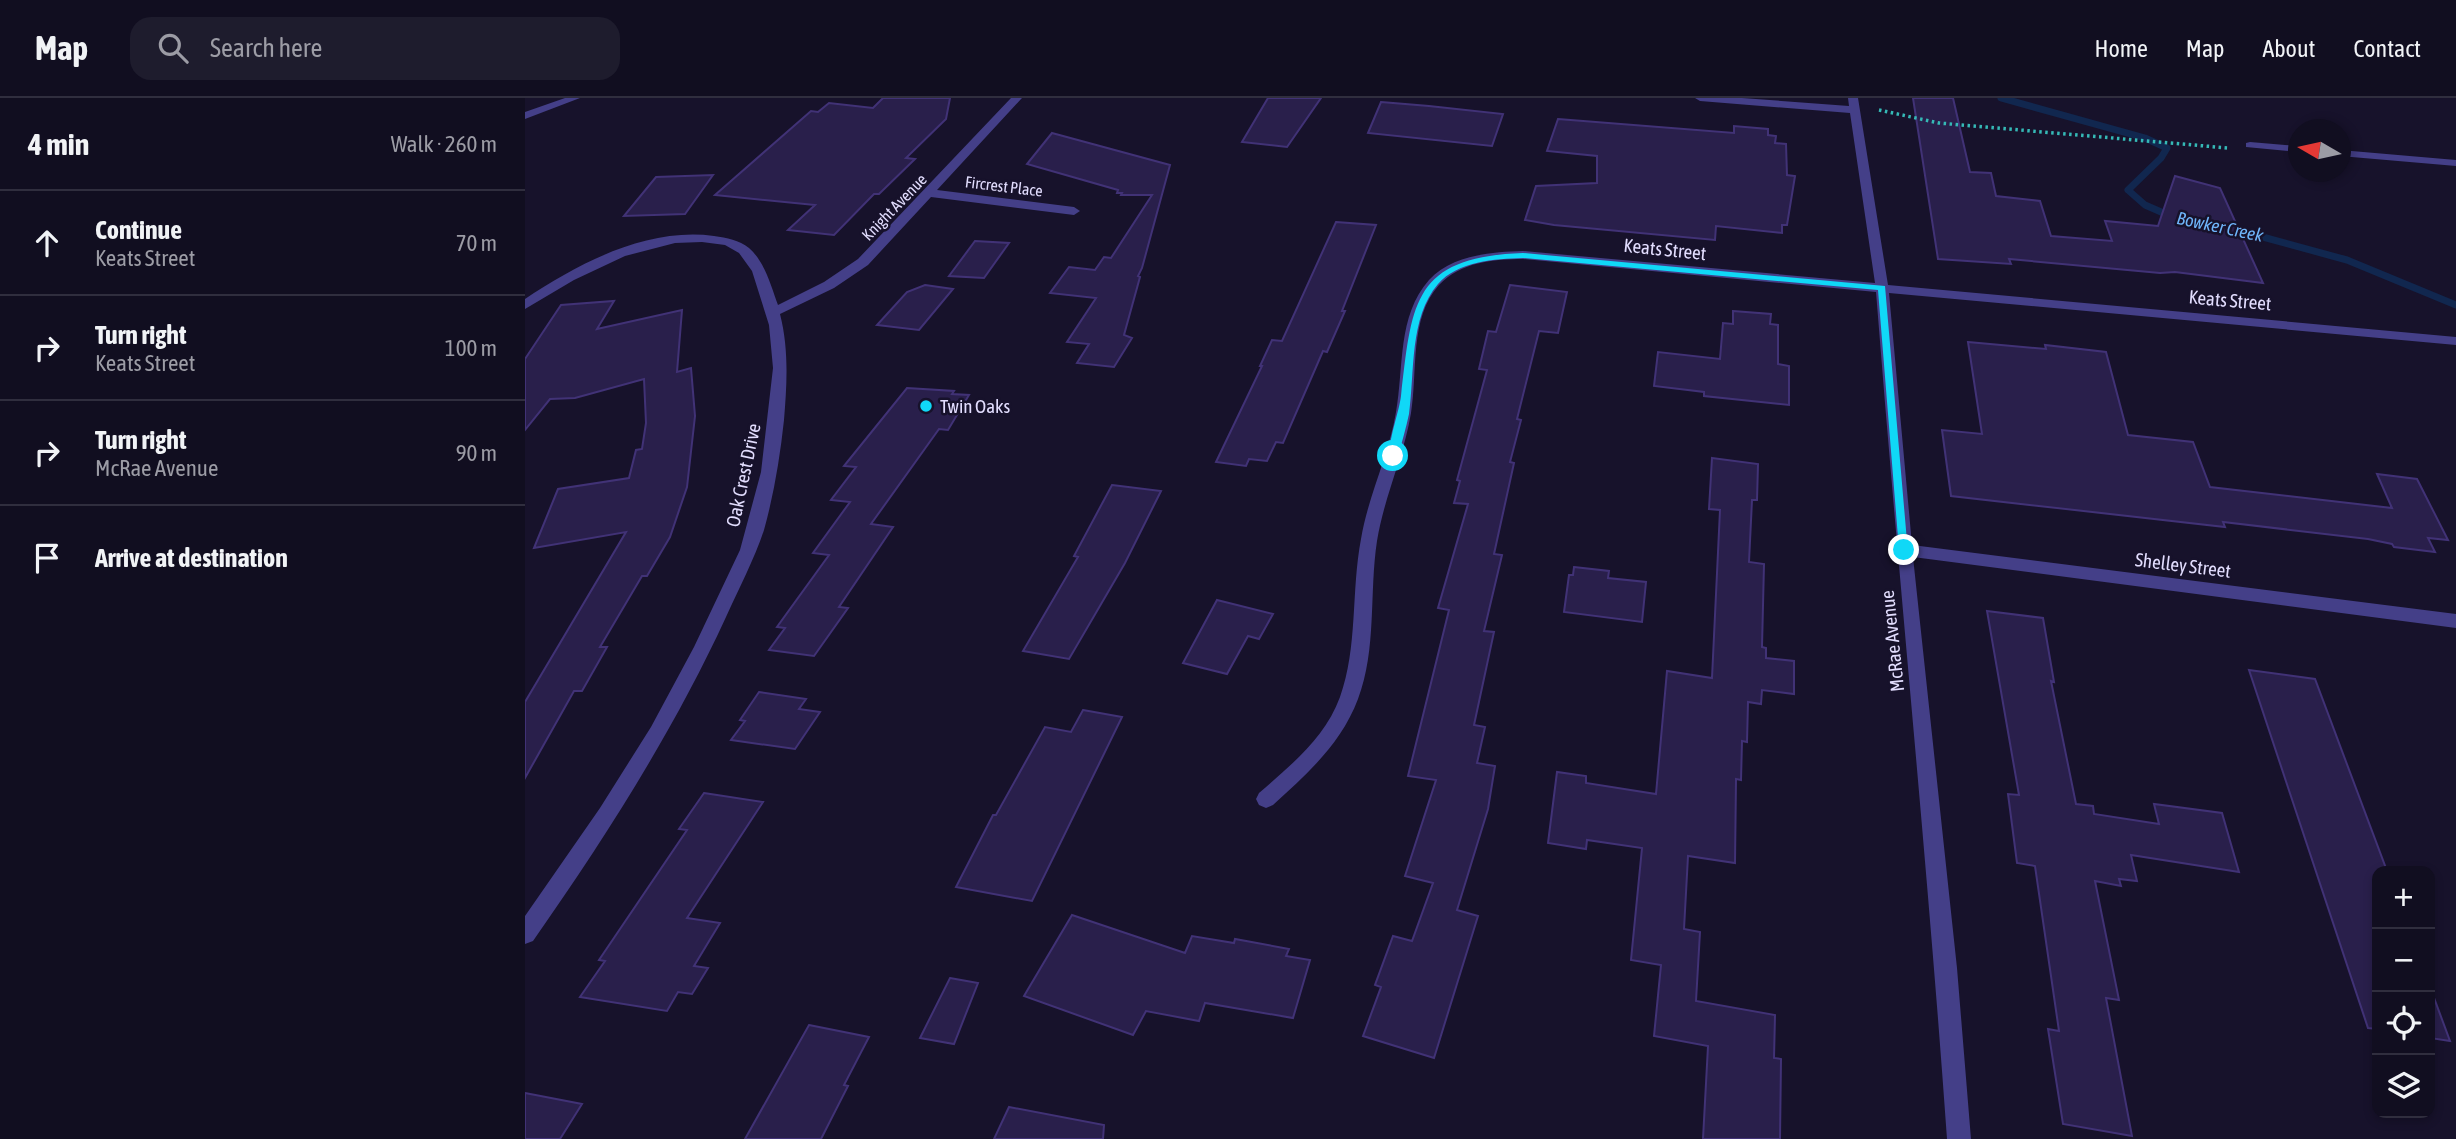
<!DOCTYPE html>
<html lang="en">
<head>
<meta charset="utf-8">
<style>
	:root { --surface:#110e20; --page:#1e1c2d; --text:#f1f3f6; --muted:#9c9ca5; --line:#302e3e }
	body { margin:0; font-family:"Asap Condensed",sans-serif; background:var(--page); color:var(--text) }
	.controls { position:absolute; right:21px; bottom:21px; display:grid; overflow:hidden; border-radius:14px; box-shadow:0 4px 10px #0003 }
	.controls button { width:63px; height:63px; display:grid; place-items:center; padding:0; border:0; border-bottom:2px solid var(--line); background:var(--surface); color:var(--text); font:35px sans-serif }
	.compass { position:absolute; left:1763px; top:21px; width:63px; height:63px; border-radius:50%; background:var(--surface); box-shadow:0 4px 10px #0003; rotate:279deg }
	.stop { position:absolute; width:21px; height:21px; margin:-16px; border:5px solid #10d8f7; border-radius:50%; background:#fff }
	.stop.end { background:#10d8f7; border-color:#fff; box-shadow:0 2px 7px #0008 }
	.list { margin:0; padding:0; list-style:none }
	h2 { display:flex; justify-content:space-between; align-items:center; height:91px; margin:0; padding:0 28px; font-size:30px }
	h2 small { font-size:23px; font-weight:400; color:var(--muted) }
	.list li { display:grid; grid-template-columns:46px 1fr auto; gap:21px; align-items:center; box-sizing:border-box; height:105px; padding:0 28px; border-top:2px solid var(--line) }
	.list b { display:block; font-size:26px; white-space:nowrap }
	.list p { margin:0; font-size:23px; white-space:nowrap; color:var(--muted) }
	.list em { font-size:23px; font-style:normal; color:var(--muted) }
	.icon { flex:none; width:38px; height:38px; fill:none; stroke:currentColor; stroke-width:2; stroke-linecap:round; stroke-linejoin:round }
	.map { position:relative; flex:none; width:1931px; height:1041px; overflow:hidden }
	header { display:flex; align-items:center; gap:42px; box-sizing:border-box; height:98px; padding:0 35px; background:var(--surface); border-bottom:2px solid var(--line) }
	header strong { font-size:33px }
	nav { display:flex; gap:38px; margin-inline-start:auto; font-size:24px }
	.search { width:490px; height:63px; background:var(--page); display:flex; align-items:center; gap:18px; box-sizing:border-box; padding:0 24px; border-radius:21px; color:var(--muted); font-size:26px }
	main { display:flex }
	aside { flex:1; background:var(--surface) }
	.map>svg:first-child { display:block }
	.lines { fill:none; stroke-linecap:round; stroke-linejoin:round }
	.stream { stroke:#11274f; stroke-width:7 }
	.building { fill:#291f4b; stroke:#413276; stroke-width:2 }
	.path { stroke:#35b9b6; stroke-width:3.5; stroke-dasharray:2.5 3.5; stroke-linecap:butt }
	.street { fill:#443f88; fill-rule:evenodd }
	.route { fill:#10d8f7 }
	.poi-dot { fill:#10d8f7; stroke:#17122b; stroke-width:2.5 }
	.labels { text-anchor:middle; stroke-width:5; stroke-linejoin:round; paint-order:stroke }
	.far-street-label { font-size:16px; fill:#e2ddfe; stroke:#17122b }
	.far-water-label { font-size:18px; font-style:italic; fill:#6fb5fa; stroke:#17122b }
	.street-label { font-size:19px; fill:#e2ddfe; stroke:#17122b }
	.poi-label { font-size:19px; fill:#e2ddfe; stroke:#17122b; text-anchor:start }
</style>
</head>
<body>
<header>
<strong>Map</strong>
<div class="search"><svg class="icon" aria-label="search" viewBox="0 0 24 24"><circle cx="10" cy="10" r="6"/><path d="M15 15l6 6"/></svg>Search here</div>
<nav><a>Home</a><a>Map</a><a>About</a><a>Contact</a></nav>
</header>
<main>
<aside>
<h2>4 min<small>Walk · 260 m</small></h2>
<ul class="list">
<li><svg class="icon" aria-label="ahead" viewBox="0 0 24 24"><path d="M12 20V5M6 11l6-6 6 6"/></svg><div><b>Continue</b><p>Keats Street</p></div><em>70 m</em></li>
<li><svg class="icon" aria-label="right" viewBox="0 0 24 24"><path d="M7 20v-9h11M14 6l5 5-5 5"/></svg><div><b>Turn right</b><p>Keats Street</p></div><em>100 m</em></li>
<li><svg class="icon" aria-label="right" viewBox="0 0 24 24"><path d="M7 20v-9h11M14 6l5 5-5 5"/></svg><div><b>Turn right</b><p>McRae Avenue</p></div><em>90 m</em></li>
<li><svg class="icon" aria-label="arrive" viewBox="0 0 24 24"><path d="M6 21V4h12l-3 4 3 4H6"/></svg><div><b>Arrive at destination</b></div></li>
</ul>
</aside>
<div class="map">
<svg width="1931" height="1041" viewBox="0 0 1931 1041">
	<rect width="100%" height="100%" fill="#17122b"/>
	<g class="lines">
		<path class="stream" d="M1476 0 1620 40 1642 50 1636 60 1603 92 1620 107 1650 120
			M1701 129 1822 162 1931 207"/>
	</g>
	<path class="building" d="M358 0H425L421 21 381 60 390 61 354 96H349L309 137 263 132 290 107 190 97 286 13 293 14 304 5 348 10Z
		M743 0H796L762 49 717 44Z
		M1388 0H1428L1445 74 1466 75 1471 98 1515 103 1526 138 1587 143 1580 123 1633 128 1650 78 1695 90 1738 185 1650 174 1635 175 1484 161 1486 166 1413 161Z
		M856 4 904 8 978 16 967 48 843 35Z
		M1033 21 1209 35V28L1243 31V37L1251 38 1250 45 1261 46 1262 77 1270 78 1262 127H1257V135L1191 128 1190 142 1029 127 1000 122 1011 88 1072 85V58L1022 53Z
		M527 35 645 67 617 170 613 178 615 179 599 237 607 240 589 269 552 265 564 246 542 244 571 200 525 195 544 169 570 172 579 159 586 160 627 97H596L597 95H592L593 92 502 66Z
		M188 77 160 116 99 118 131 79Z
		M811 124 851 127 817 213H820L802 254 798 253 758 345 751 344 742 363 724 361 721 368 691 364 737 268H735L747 242 757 243Z
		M450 143 484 145 459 180 424 178Z
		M400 187 428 191 394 232 352 227 382 194Z
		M985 187 1042 194 1033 235 1014 233 992 321 996 322 985 364 989 365 969 456 977 457 959 533 969 534 949 627 960 629 952 665 970 668 963 711 932 812 953 818 909 960 838 938 856 889 850 887 868 838 887 843 908 785 880 778 911 682 883 678 924 512 913 510 943 406 929 405 935 383 932 382 962 272 954 271 963 233 971 234Z
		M89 203 72 231 157 212 152 274 166 270 170 318 162 389 145 439 122 478H117L75 549H82L57 593H49L0 680V604L101 434 9 450 33 391 104 380 111 352 117 351 121 325 119 281 50 300 25 301 0 332V261L36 207Z
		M1208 213 1246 216 1245 226 1253 227V266L1264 268V307L1179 298V294L1129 288 1133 254 1195 261 1198 225 1208 226Z
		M1443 244 1521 251 1520 247 1581 254 1603 337 1668 344 1685 389 1867 410 1852 376 1892 381 1923 442 1903 440 1910 454 1869 449 1867 446 1843 441 1698 424 1700 429 1426 398 1417 332 1457 336Z
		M382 290 429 293 427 296 444 297 423 332 414 331 346 426 368 429 314 509 323 510 289 558 244 552 260 530 252 529 304 457 288 455 325 404 306 402 331 369 319 368Z
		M1187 360 1233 366 1232 402H1227L1224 464 1239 466 1237 549 1241 550V560L1269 563V596L1237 592 1236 606 1223 604 1222 644 1217 643 1216 682 1211 681 1210 765 1163 758 1159 831 1175 834 1171 903 1250 917 1249 960 1256 961 1255 1041H1178L1183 948 1129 938 1136 867 1106 862 1117 750 1062 742 1061 751 1023 745 1032 674 1061 678V685L1131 696 1142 573 1187 580 1195 412 1184 411Z
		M587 387 636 393 600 465 544 561 498 553 553 459 549 458Z
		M1049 469 1084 473 1083 480 1121 484 1117 524 1039 514 1044 477H1048Z
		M692 502 748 516 734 541 723 538 702 576 658 565Z
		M1462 513 1518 520 1529 584 1526 583 1551 706 1568 708 1569 716 1634 726 1629 706 1697 715 1714 774 1606 757 1612 783 1594 781 1596 788 1570 783 1594 902 1581 900 1607 1038 1538 1026 1523 931 1534 933 1510 768 1492 765 1483 696 1494 697Z
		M1724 572 1790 581 1862 773H1852V931L1843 930Z
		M234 594 281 601 274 611 295 614 270 651 206 642 220 623 215 622Z
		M558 612 597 619 507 803 431 789 468 717H471L520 629 546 634Z
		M179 695 238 704 162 820 195 825 169 868 183 870 167 896 153 894 142 913 55 899 80 863 74 862 162 732 154 731Z
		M547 817 660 855 667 838 709 845 710 841 764 851 761 858 785 862 768 920 680 905 674 923 621 913 608 937 499 898Z
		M425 880 453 885 429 946 395 940Z
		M1905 889 1925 943 1905 940Z
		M284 927 344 939 319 987 323 988 296 1041H220Z
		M0 995 57 1006 35 1041H0Z
		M484 1009 579 1027 578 1041H469Z"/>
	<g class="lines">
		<path class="path" d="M1354 12 1414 25 1703 50"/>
		<path class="street" d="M40 0H55L0 21V14Z
			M486 0H497L412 92 549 109 555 113 549 117 406 99 343 167 309 190 255 216C264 251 262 286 259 322 255 359 249 396 239 432 229 462 214 490 201 519 148 634 80 740 8 843L0 846V818L75 710 126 629 169 549 215 452 236 374 248 270 244 227 227 173 214 155 200 147 177 144 150 145 100 158 49 182 0 211V201C54 165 122 129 189 138 202 140 214 142 224 150 240 164 246 188 253 207L299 184 333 161Z
			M1170 0H1217L1324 8 1323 0H1333L1363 187 1931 239V247L1364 195 1387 447 1931 516V530L1388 459 1432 870 1446 1041H1422C1402 758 1373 476 1351 194L998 161C968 161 936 164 914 187 884 220 893 274 886 315 879 358 859 399 852 443 844 495 852 551 833 601 816 646 783 675 748 707L741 710 734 707 731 701 734 695C766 667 800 640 815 599 833 549 826 493 836 441 843 398 864 357 871 314 879 270 872 218 904 182 927 157 966 154 998 153L1350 185 1325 15 1175 3Z
			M1725 44 1773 48V54L1721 49V45Z
			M1815 52 1931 62V68L1815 58Z"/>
	</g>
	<path class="route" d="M998 155 1360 188 1383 455H1375L1374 452 1353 192 998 160C970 161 933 163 913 186 884 220 890 274 884 316 881 330 877 344 873 358L865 360C862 345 874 315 876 298 887 204 888 159 998 155Z"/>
	<circle class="poi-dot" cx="401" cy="308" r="7"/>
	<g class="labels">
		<g class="far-street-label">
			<text transform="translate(479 88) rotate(7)" y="6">Fircrest Place</text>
			<text transform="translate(369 109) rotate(-46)" y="6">Knight Avenue</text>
		</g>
		<g class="far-water-label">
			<text transform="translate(1695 129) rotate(12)" y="6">Bowker Creek</text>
		</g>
		<g class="street-label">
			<text transform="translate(1140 151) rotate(6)" y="7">Keats Street</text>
			<text transform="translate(1705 202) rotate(5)" y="7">Keats Street</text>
			<text transform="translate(218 377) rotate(-78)" y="7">Oak Crest Drive</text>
			<text transform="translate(1658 467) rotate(7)" y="7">Shelley Street</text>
			<text transform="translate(1367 543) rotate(-96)" y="7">McRae Avenue</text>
		</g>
		<g class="poi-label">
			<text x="415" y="315">Twin Oaks</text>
		</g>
	</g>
</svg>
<div class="controls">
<button>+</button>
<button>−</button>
<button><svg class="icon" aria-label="locate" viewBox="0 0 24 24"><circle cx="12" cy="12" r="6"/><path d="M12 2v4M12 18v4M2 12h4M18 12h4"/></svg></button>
<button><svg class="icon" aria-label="layers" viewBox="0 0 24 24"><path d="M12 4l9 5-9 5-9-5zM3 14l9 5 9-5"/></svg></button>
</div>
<svg class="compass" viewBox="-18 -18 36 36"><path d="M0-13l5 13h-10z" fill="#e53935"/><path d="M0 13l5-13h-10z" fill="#9c9ca5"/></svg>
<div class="stop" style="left:868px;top:358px"></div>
<div class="stop end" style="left:1379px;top:452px"></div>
</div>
</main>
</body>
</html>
